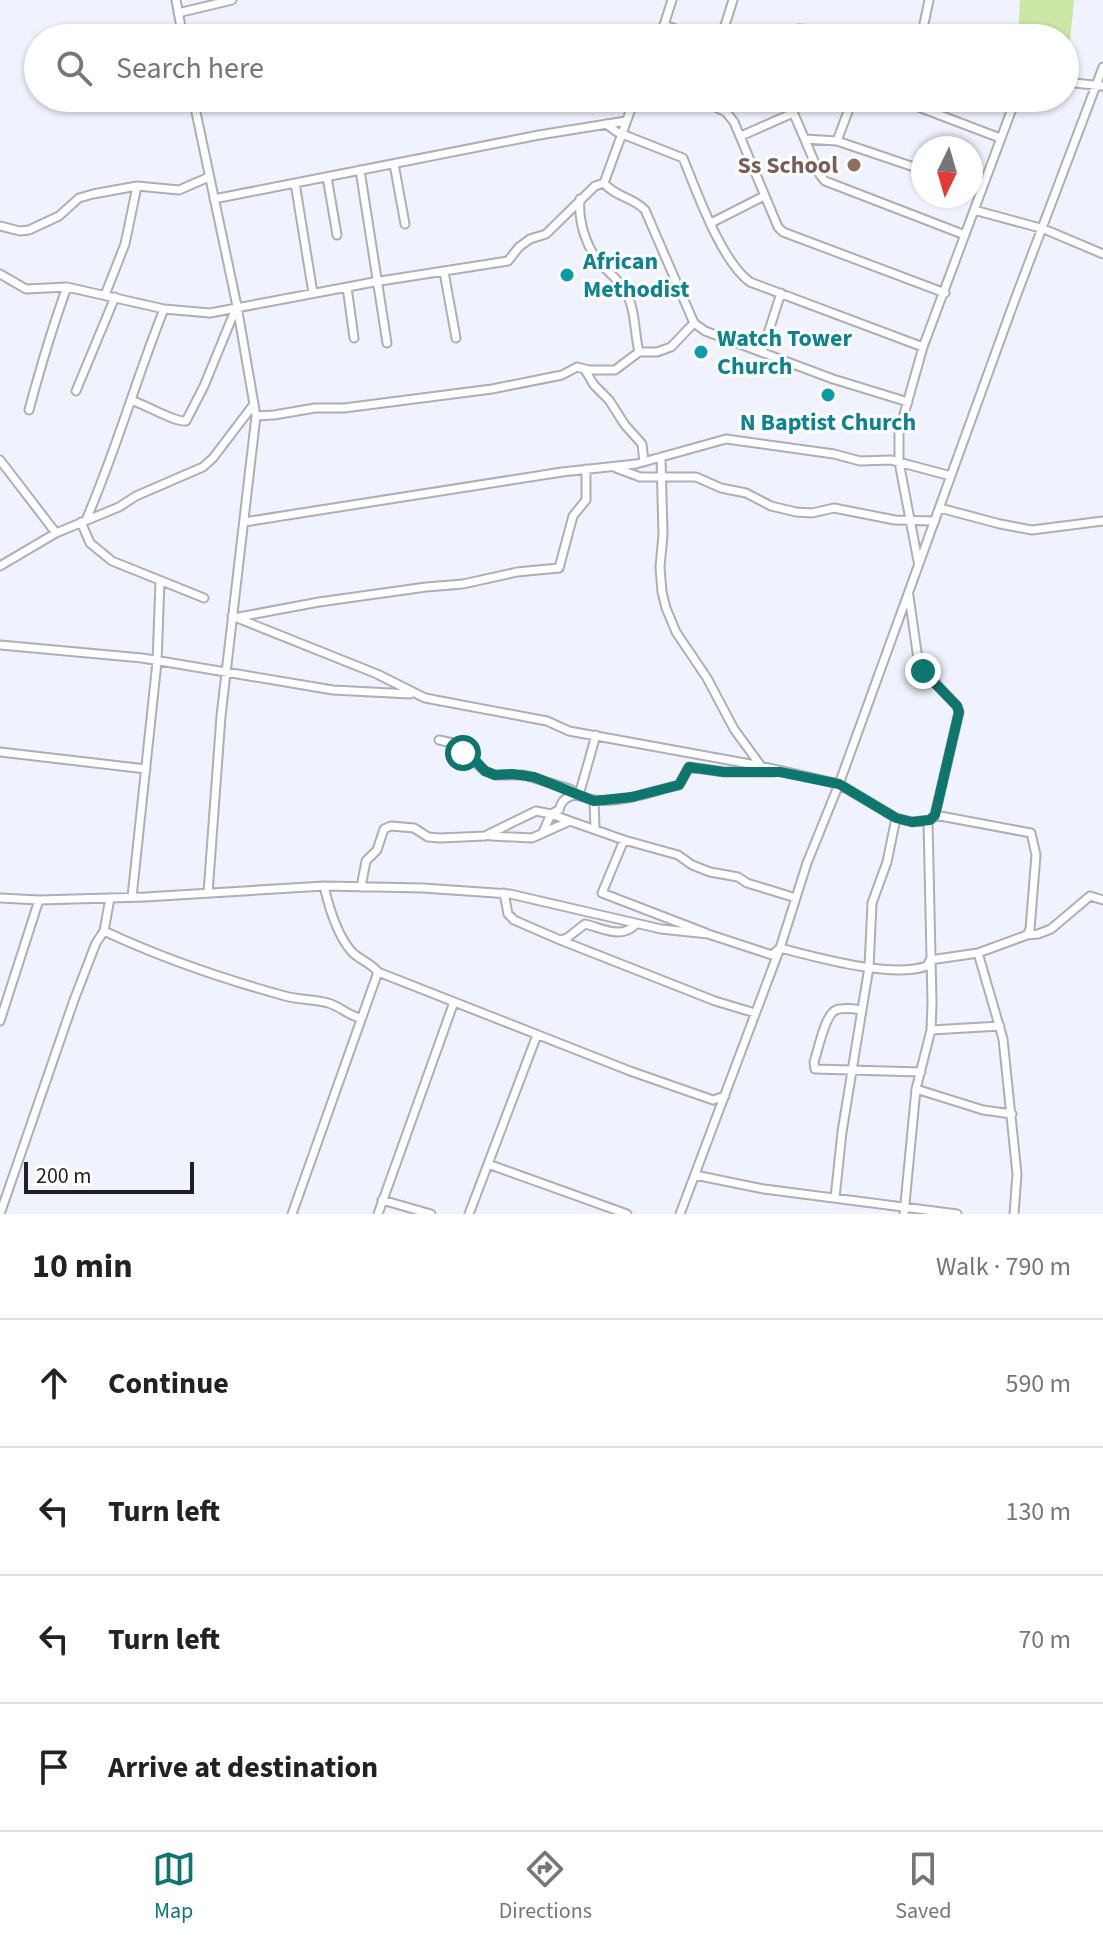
<!DOCTYPE html>
<html lang="en">
<head>
<meta charset="utf-8">
<style>
	:root { --surface:#fff; --page:#f6f6f6; --text:#222; --muted:#767676; --line:#e0e0e0; --accent:#0f766e }
	body { margin:0; font-family:"Source Sans 3",sans-serif; background:var(--page); color:var(--text) }
	.compass { position:absolute; left:911px; top:136px; width:72px; height:72px; border-radius:50%; background:var(--surface); box-shadow:0 2px 6px #0004; rotate:185deg }
	.scale { position:absolute; left:24px; bottom:20px; width:170px; box-sizing:border-box; padding-left:8px; border:4px solid #202024; border-top:0; font-size:22px; line-height:28px; white-space:nowrap; color:#202024; -webkit-text-stroke:6px #fff; paint-order:stroke }
	.stop { position:absolute; width:24px; height:24px; margin:-18px; border:6px solid #0f766e; border-radius:50%; background:#fff }
	.stop.end { background:#0f766e; border-color:#fff; box-shadow:0 2px 8px #0008 }
	.list { margin:0; padding:0; list-style:none }
	h2 { display:flex; justify-content:space-between; align-items:center; height:104px; margin:0; padding:0 32px; font-size:34px }
	h2 small { font-size:26px; font-weight:400; color:var(--muted) }
	.list li { display:grid; grid-template-columns:52px 1fr auto; gap:24px; align-items:center; box-sizing:border-box; height:128px; padding:0 32px; border-top:2px solid var(--line) }
	.list b { display:block; font-size:30px; white-space:nowrap }
	.list em { font-size:26px; font-style:normal; color:var(--muted) }
	.icon { flex:none; width:44px; height:44px; fill:none; stroke:currentColor; stroke-width:2; stroke-linecap:round; stroke-linejoin:round }
	.map { position:relative; flex:none; width:1103px; height:1214px; overflow:hidden }
	.search { position:absolute; background:var(--surface); box-shadow:0 2px 6px #0004; left:24px; right:24px; top:24px; height:88px; display:flex; align-items:center; gap:20px; box-sizing:border-box; padding:0 28px; border-radius:44px; color:var(--muted); font-size:30px }
	.sheet { height:616px; background:var(--surface) }
	nav { display:flex; justify-content:space-around; align-items:center; box-sizing:border-box; height:112px; border-top:2px solid var(--line); background:var(--surface); font-size:22px; color:var(--muted) }
	nav a { display:grid; justify-items:center; gap:4px }
	nav .on { color:var(--accent) }
	.map>svg:first-child { display:block }
	.green { fill:#cbe7a3 }
	.lines { fill:none; stroke-linecap:round; stroke-linejoin:round }
	.minor-casing { stroke:#adaeb8; stroke-width:11 }
	.minor { stroke:#fff; stroke-width:7 }
	.route { stroke:#0f766e; stroke-width:10 }
	.education-dot { fill:#8d6e63; stroke:#fff; stroke-width:3 }
	.culture-dot { fill:#0f9aa8; stroke:#fff; stroke-width:3 }
	.labels { text-anchor:middle; stroke-width:6; stroke-linejoin:round; paint-order:stroke }
	.education-label { font-size:24px; font-weight:bold; fill:#785e54; stroke:#fff; text-anchor:end }
	.culture-label { font-size:24px; font-weight:bold; fill:#0d838f; stroke:#fff; text-anchor:start }
</style>
</head>
<body>
<div class="map">
<svg width="1103" height="1214" viewBox="0 0 1103 1214">
	<rect width="100%" height="100%" fill="#f0f2fd"/>
	<path class="green" d="M1020 0H1074L1068 60H1065V38H1018Z
		M63 26H117V38H63Z"/>
	<g class="lines">
		<defs>
			<path id="minor" d="M176 0 183 38
				M178 13 232 0
				M664 25 702 38
				M655 38 664 25 672 0
				M721 38 733 0
				M788 38 792 32 798 29 885 33 906 38
				M921 38 929 0
				M1065 82 1103 86
				M193 98 237 306 256 416 221 716 208 893
				M697 98 726 112 734 122 778 227 783 232 945 293
				M787 98 820 175 825 181 965 235
				M895 98 1000 138
				M606 124 617 132 683 158C697 192 721 261 750 282L923 347
				M741 136 793 113
				M805 139 837 141 923 170
				M837 141 853 98
				M394 164 405 224
				M360 170 387 343
				M327 177 337 235
				M295 183 313 293
				M604 183C615 197 633 197 645 210L694 323 705 331 833 379 908 402
				M604 183 635 98
				M214 199 539 135 626 121
				M580 199C578 221 586 247 600 263 609 273 619 280 625 291 636 309 634 332 639 352
				M974 210 1044 229 1103 254
				M711 223 764 196
				M0 226 20 231 29 230 59 216 79 198 93 194 137 186 179 190 209 177
				M444 272 456 338
				M0 274 26 289 67 287 164 309 210 313 374 282 508 261 519 247 530 239 546 234 595 186 604 183
				M347 287 354 338
				M105 295 125 244 137 186
				M762 352 781 293
				M585 370 594 385 609 400 625 425 642 444 644 462
				M76 391 115 297
				M131 400C146 405 174 422 186 421L204 386 236 308
				M29 410C40 369 52 328 67 287
				M256 416 274 415 315 408H344L492 389 562 375 577 367 589 370H615L639 352H657L671 347 694 323
				M661 457 663 535 660 567 662 592 666 608 676 632 707 678 734 729 761 766
				M0 460 56 533
				M616 468 640 477H696L721 488 746 493 771 506 796 512 812 513 834 508 895 520 935 521
				M940 508 1000 524 1032 530 1103 521
				M86 520C116 451 136 379 164 309
				M81 522 90 543 112 561 204 598
				M244 522 562 472 636 464 726 439 834 454 860 461 891 460 951 476
				M918 561 899 462V432L923 347 1016 98
				M0 566 56 533 119 507 136 496 203 467 213 458 254 404
				M909 596 919 666 957 706 959 712 935 815
				M232 616 377 674 425 698 547 721 569 731 761 766 839 784 896 818 912 822 930 820 935 815 1031 833 1036 855 1030 929 1027 935
				M239 617 319 602 426 587 463 584 517 572 559 568 573 516 586 500V469
				M0 645 142 658 333 690 410 694
				M439 740 453 743 485 771 495 775H524L570 789 579 795 596 735
				M0 752 146 769
				M594 801 595 828
				M543 832 551 814 570 821
				M491 836 532 838 570 821 624 840
				M324 886C329 908 337 935 352 952 360 960 371 963 378 972L630 1071 713 1100 725 1096
				M361 887 366 861 377 850 384 829 391 826 414 828 428 837 440 838 485 836 536 811 551 814 559 810C561 803 563 799 571 796 580 793 587 800 596 800 623 803 652 791 679 785L689 767 724 772H774
				M504 893 508 914 514 920 560 940 567 938 585 924C602 928 622 940 636 924
				M132 897 157 662 160 581
				M0 898 39 900 145 897 324 886 423 888 510 894 661 929 708 934 772 955 780 948C816 957 892 979 927 966L930 960 978 953 1027 935 1038 934 1051 929 1090 896 1103 900
				M104 931C162 958 223 979 285 996 299 1000 314 999 328 1003 340 1006 348 1016 361 1018
				M706 933 602 893 624 840 678 855 692 865 710 872 738 877 747 883 796 898
				M560 940 715 1001 755 1013
				M978 953 1003 1039 1017 1174 1014 1214
				M862 1010C855 1009 843 1007 836 1010 825 1014 818 1051 814 1062L815 1069 921 1072
				M0 1021 39 900
				M931 1030 1000 1026
				M916 1089 983 1110 1012 1114
				M488 1164 627 1214
				M695 1175 764 1189 957 1214
				M835 1198 842 1132 869 967 872 903 887 862 896 818
				M382 1200 431 1214
				M0 1214 74 1000 96 943 104 931 110 898
				M292 1214 378 972
				M378 1214 454 1002
				M469 1214 537 1035
				M680 1214 780 948 807 863 839 784 1014 302 1103 67
				M904 1214 916 1089 931 1030 932 1003 928 820"/>
		</defs>
		<use href="#minor" class="minor-casing"/>
		<use href="#minor" class="minor"/>
	</g>
	<g class="lines">
		<path class="route" d="M463 753 474 759 485 771 495 775 512 774 534 777 594 801 632 797 679 785 689 767 724 772H780L839 784 896 818 912 822 930 820 935 815 959 712 957 706 923 671"/>
	</g>
	<circle class="education-dot" cx="854" cy="165" r="8"/>
	<g class="culture-dot">
		<circle cx="567" cy="275" r="8"/>
		<circle cx="701" cy="352" r="8"/>
		<circle cx="828" cy="395" r="8"/>
	</g>
	<g class="labels">
		<g class="education-label">
			<text x="838" y="173">Ss School</text>
		</g>
		<g class="culture-label">
			<text x="583" y="269">African<tspan x="583" dy="28">Methodist</tspan></text>
			<text x="717" y="346">Watch Tower<tspan x="717" dy="28">Church</tspan></text>
			<text x="828" y="430" text-anchor="middle">N Baptist Church</text>
		</g>
	</g>
</svg>
<svg class="compass" viewBox="-18 -18 36 36"><path d="M0-13l5 13h-10z" fill="#e53935"/><path d="M0 13l5-13h-10z" fill="#767676"/></svg>
<div class="scale">200 m</div>
<div class="stop" style="left:463px;top:753px"></div>
<div class="stop end" style="left:923px;top:671px"></div>
<div class="search"><svg class="icon" aria-label="search" viewBox="0 0 24 24"><circle cx="10" cy="10" r="6"/><path d="M15 15l6 6"/></svg>Search here</div>
</div>
<section class="sheet">
<h2>10 min<small>Walk · 790 m</small></h2>
<ul class="list">
<li><svg class="icon" aria-label="ahead" viewBox="0 0 24 24"><path d="M12 20V5M6 11l6-6 6 6"/></svg><div><b>Continue</b></div><em>590 m</em></li>
<li><svg class="icon" aria-label="left" viewBox="0 0 24 24"><path d="M17 20v-9H6M10 6l-5 5 5 5"/></svg><div><b>Turn left</b></div><em>130 m</em></li>
<li><svg class="icon" aria-label="left" viewBox="0 0 24 24"><path d="M17 20v-9H6M10 6l-5 5 5 5"/></svg><div><b>Turn left</b></div><em>70 m</em></li>
<li><svg class="icon" aria-label="arrive" viewBox="0 0 24 24"><path d="M6 21V4h12l-3 4 3 4H6"/></svg><div><b>Arrive at destination</b></div></li>
</ul>
</section>
<nav>
<a class="on"><svg class="icon" aria-label="map" viewBox="0 0 24 24"><path d="M3 6l6-2 6 2 6-2v14l-6 2-6-2-6 2zM9 4v14M15 6v14"/></svg>Map</a>
<a><svg class="icon" aria-label="directions" viewBox="0 0 24 24"><path d="M12 3l9 9-9 9-9-9zM9 14v-3h6M13 9l2 2-2 2"/></svg>Directions</a>
<a><svg class="icon" aria-label="saved" viewBox="0 0 24 24"><path d="M7 4h10v16l-5-4-5 4z"/></svg>Saved</a>
</nav>
</body>
</html>
